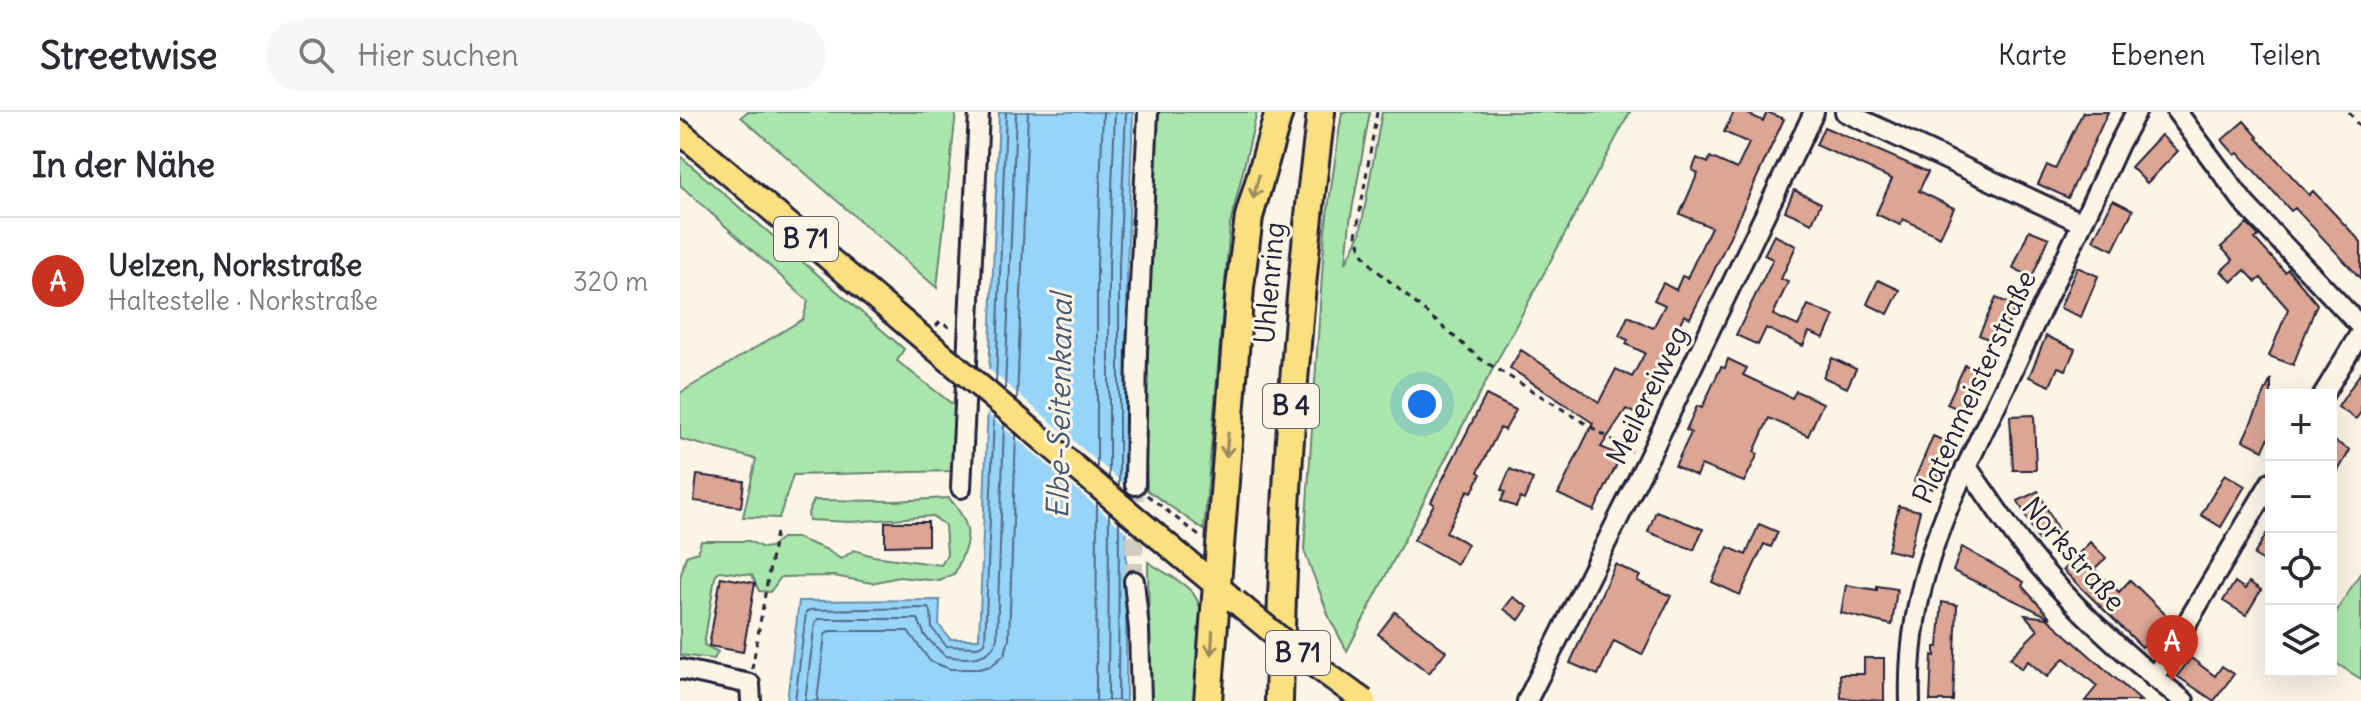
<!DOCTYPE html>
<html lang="de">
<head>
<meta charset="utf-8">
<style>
	:root { --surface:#fff; --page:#f7f7f7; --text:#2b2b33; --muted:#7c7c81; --line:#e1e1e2; --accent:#c8321e }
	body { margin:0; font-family:Delius,sans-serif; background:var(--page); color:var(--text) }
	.controls { position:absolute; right:24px; bottom:24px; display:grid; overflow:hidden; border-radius:0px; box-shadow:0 8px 32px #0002 }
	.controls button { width:72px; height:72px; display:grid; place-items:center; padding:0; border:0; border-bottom:2px solid var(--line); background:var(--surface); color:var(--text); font:40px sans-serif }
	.you { position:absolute; left:742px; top:292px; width:28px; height:28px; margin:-20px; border:6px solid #fff; border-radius:50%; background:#1a73e8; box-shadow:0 0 0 12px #1a73e833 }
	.badge { display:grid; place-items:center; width:52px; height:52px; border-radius:50%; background:var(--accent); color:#fff; font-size:26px; font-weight:700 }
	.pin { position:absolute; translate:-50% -66px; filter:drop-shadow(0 2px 4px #0008) }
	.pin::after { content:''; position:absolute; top:42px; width:28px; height:24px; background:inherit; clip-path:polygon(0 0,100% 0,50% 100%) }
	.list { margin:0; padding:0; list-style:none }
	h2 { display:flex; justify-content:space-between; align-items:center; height:104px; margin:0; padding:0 32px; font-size:34px }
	h2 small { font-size:26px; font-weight:400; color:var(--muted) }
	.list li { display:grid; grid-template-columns:52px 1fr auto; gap:24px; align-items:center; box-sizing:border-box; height:128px; padding:0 32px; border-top:2px solid var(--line) }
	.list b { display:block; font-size:30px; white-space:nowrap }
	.list p { margin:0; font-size:26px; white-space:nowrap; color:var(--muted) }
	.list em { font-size:26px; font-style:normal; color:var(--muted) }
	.icon { flex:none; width:44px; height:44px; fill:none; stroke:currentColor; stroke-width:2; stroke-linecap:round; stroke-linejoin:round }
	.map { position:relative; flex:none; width:1681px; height:589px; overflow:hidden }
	header { display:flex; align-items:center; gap:48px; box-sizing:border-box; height:112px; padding:0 40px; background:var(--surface); border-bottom:2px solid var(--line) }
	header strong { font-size:38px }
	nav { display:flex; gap:44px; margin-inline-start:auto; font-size:28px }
	.search { width:560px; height:72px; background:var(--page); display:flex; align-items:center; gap:20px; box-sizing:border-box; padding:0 28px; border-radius:44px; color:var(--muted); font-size:30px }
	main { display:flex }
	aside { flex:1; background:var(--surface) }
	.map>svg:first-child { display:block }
	.green { fill:#aae6ac; stroke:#668474; stroke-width:2 }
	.water { fill:#97d5f8; stroke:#688dac; stroke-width:2 }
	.pier { fill:#fcf5e5 }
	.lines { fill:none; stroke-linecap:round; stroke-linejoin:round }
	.shore { stroke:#516a87; stroke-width:2 }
	.building { fill:#dca594; stroke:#22223b; stroke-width:2 }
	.minor-tunnel { stroke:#d0cbc3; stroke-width:18; stroke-dasharray:18 9; stroke-linecap:butt }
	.minor-casing { stroke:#22223b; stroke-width:24 }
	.major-casing { stroke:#22223b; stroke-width:28 }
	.highway-casing { stroke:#22223b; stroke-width:32 }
	.path { stroke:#22223b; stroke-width:3; stroke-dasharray:6 6; stroke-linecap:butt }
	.minor { stroke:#fcf5e5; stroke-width:18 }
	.major { stroke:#fce080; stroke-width:22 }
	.highway { stroke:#fce080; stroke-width:26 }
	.major-bridge-casing { stroke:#22223b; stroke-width:28; stroke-linecap:butt }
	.major-bridge { stroke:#fce080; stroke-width:22 }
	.oneway { stroke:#9a8a61 }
	.labels { text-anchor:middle; stroke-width:6; stroke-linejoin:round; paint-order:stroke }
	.shield { fill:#fcf5e5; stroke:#63616e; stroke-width:2 }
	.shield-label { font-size:26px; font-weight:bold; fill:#22223b }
	.street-label { font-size:28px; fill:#22223b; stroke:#fcf5e5 }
	.water-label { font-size:30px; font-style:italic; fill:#455874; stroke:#fcf5e5 }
</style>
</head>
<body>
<header>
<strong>Streetwise</strong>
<div class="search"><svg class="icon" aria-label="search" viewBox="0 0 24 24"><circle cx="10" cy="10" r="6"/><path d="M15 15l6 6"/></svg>Hier suchen</div>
<nav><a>Karte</a><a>Ebenen</a><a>Teilen</a></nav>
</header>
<main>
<aside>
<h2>In der Nähe<small></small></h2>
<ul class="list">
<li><span class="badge">A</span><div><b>Uelzen, Norkstraße</b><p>Haltestelle · Norkstraße</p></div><em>320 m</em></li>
</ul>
</aside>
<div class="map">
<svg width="1681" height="589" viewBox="0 0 1681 589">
	<rect width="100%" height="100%" fill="#fcf5e5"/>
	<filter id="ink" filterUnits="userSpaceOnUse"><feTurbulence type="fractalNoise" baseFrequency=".0125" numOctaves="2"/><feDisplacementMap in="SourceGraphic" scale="16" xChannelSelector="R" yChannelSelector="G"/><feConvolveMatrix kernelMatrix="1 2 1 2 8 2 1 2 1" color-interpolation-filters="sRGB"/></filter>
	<g filter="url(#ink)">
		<path class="green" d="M67 0H276L257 176 61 5Z
			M477 0H577L550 113 524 418 467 378 464 288Z
			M662 0H690L670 109 666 151 680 122 702 0H950L785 309 667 539 650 507 624 438 645 118Z
			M0 44 224 237 217 249 276 295 272 359 113 363 99 406 63 405 76 347 0 327V281L123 207 128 189 0 73Z
			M269 386C295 416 290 427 275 461L260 469 219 465 192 471 154 464 101 465 90 480 79 479 72 463 39 459 35 465 24 533 38 540 34 547 0 543V466L6 444 18 440 21 429H69L83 436 90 435 102 426H117L145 437 161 447 174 438 193 444 261 453 267 443 265 413 252 404 171 410 129 408 128 401 134 388 214 389Z
			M468 450C481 459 499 467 510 478 533 500 521 560 519 589H470Z
			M1681 460V567L1651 548V508Z"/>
		<path class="water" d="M319 0H453L447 154 446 589H107L119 489 260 488 259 513 270 527H299Z"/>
		<path class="pier" d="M304 253 451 378V424L303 298Z"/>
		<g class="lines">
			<path class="shore" d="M316 271 326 0
				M325 279 336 0
				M337 289 348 0
				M417 356V154L423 0
				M429 366V154L435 0
				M439 375V154L446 0
				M115 589 126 501 129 498 248 496 251 500 252 516 266 534 298 535 305 531 314 304
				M125 589 135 511 138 507H238L245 524 265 544C284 547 311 550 317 526L324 312
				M137 589 145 523 149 519H228L250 549 270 557H299L311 554 325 542 329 527 336 322
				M416 589 417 390
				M428 589 429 400
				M438 589 439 409"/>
		</g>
		<path class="building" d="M1054 0H1064L1083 9 1087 0 1104 7 1032 163 1010 206 1004 203 984 243 989 246 960 304 946 297 921 335 941 344 914 399 878 382 913 311 830 256 841 238 919 290 936 257 952 265 965 241 946 232 948 228 939 224 948 204 973 216 985 193 974 188 983 171 996 178 1002 164 1007 166 1031 115 1000 102 1018 61 1012 58 1017 46 1028 51 1030 45 1057 57 1069 31 1044 20Z
			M1403 0H1428L1388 86 1358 72 1367 53 1375 57Z
			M1564 9 1578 25 1577 26 1629 83 1633 79 1681 130V167L1615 96 1611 99 1558 41 1555 43 1542 28Z
			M1144 15 1248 60 1239 79 1274 96 1260 125 1223 107 1220 113 1196 102 1212 67 1136 33Z
			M1481 23 1498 39 1467 71 1451 55Z
			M1114 78 1141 91 1132 111 1105 99Z
			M1433 88 1453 98 1433 138 1413 128Z
			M1567 112 1579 124 1575 127 1605 160 1608 157 1637 192 1613 253 1589 244 1608 197 1581 166 1576 170 1565 158 1552 170 1541 159 1553 148 1541 135Z
			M1349 118 1369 126 1352 165 1333 156Z
			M1094 123 1116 134 1101 167 1108 170 1093 203 1118 214 1128 193 1154 204 1144 226 1129 220 1123 234 1086 216 1078 233 1056 223 1093 147 1084 143Z
			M1397 155 1418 164 1401 205 1380 196Z
			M1198 168 1220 178 1208 202 1187 192Z
			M1316 186 1336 194 1319 232 1299 223Z
			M1366 224 1395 237 1386 258 1378 255 1370 274 1349 265Z
			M1152 246 1176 257 1167 276 1143 265Z
			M1048 247 1067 256 1063 263 1112 286 1116 279 1143 291 1128 324 1089 306 1074 340 1078 342 1064 370 1021 353 1016 364 995 354 1011 321 1006 318 1017 294 1022 296 1041 255 1045 256Z
			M1285 253 1305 262 1287 301 1267 292Z
			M1681 260V300L1676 307 1658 295Z
			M1591 267V321L1583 338 1563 328Z
			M806 283 836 298 825 318 820 316 798 360 801 362 792 380 788 378 766 420 788 432 777 452 734 428 754 392 751 390Z
			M1354 303 1356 358H1333L1330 304Z
			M1253 324 1271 332 1252 377 1234 369Z
			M1651 327 1670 338 1651 371Z
			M830 357 853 367 844 388 840 386 836 395 821 389 825 380 821 378Z
			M1545 362 1565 374 1541 415 1521 403Z
			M17 363 64 369 61 395 14 389Z
			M1358 379 1378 418 1358 428 1338 389Z
			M1219 394 1240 399 1229 443 1208 438Z
			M976 399 1023 417 1014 438 968 420Z
			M205 410H248V433L205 434Z
			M1079 412 1098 420 1091 435 1084 432 1060 483 1032 470 1048 435 1066 443Z
			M1591 414V453L1574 443Z
			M1410 430 1426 446 1414 457 1439 480 1450 468 1490 507 1462 535 1383 458Z
			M1282 435 1344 470 1342 474 1371 506 1273 459Z
			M935 452 960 464 957 469 991 484 962 543 934 529 918 563 890 551Z
			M41 465 75 471 63 540 29 534Z
			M1555 470 1565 477 1569 470 1581 478 1566 503 1543 489Z
			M1166 473 1197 478V474L1217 477 1212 513 1161 501Z
			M833 485 848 495 839 508 824 497Z
			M1262 490 1277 493 1273 589H1250L1252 543 1255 544V535H1258Z
			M715 500 766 539 749 561 698 522Z
			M1345 503 1367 506 1461 589H1405L1417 574 1384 546 1367 565 1348 549 1341 557 1330 546 1358 518Z
			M1184 546H1204V589L1161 586 1160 562H1184Z
			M1511 546 1535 564 1542 554 1554 562 1534 589 1497 564Z"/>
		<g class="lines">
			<path class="minor-tunnel" d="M454 469 455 373"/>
			<defs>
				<path id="minor" d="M1165 0 1402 111
					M1497 0 1565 92 1681 215
					M1643 283 1681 220
					M1287 355C1306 381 1324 410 1344 435 1390 493 1446 544 1504 589
					M455 373 457 238 468 0
					M281 376 299 0
					M454 469 459 517 461 589
					M0 557 70 572 71 589
					M1474 566 1591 370
					M847 589 967 349 1134 0
					M1230 589C1226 463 1276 377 1328 268 1365 189 1403 111 1439 32L1456 0"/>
				<path id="major" d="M0 20 252 234
					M502 445 548 483"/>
				<path id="highway" d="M528 589 560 175 569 105 599 0
					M599 589C603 392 616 196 641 0"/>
			</defs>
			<use href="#minor" class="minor-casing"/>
			<use href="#major" class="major-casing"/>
			<use href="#highway" class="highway-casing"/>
			<path class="path" d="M697 0 676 123 683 141 693 155 799 246 952 340
				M1669 0 1681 17
				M256 214 261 209 271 217
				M467 383 519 424 518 427
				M72 557 96 420"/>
			<use href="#minor" class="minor"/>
			<use href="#major" class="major"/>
			<use href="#highway" class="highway"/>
			<defs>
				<path id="major-bridge" d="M252 234 502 445
					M555 489 619 542 684 589"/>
			</defs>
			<use href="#major-bridge" class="major-bridge-casing"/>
			<use href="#major-bridge" class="major-bridge"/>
		</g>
		<defs><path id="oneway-shaft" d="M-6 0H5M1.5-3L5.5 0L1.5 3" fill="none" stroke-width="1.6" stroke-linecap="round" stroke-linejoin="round" transform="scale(2)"/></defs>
		<g class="oneway">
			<use href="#oneway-shaft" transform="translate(576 75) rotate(104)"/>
			<use href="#oneway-shaft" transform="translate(547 333) rotate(95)"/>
			<use href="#oneway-shaft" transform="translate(532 531) rotate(93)"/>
		</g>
	</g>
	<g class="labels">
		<g class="shield">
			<rect x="94" y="105" width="64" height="44" rx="6"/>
			<rect x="583" y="272" width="56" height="44" rx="6"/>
			<rect x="586" y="519" width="64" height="44" rx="6"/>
		</g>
		<g class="shield-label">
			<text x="126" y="136">B 71</text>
			<text x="611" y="303">B 4</text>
			<text x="618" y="550">B 71</text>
		</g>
		<g class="street-label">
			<text transform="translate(589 171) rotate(-85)" y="10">Uhlenring</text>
			<text transform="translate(1294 275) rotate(-65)" y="10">Platenmeisterstraße</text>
			<text transform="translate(967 283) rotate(-64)" y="10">Meilereiweg</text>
			<text transform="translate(1394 442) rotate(49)" y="10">Norkstraße</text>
		</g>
		<g class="water-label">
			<text transform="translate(380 294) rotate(-89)" y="10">Elbe-Seitenkanal</text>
		</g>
	</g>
</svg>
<div class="controls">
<button>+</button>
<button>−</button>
<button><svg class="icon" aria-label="locate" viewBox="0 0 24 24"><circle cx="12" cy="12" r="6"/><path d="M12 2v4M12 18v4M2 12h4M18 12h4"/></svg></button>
<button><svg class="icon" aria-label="layers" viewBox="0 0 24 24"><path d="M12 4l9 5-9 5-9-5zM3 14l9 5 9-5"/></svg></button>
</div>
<div class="you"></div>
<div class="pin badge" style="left:1492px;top:569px">A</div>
</div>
</main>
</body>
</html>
